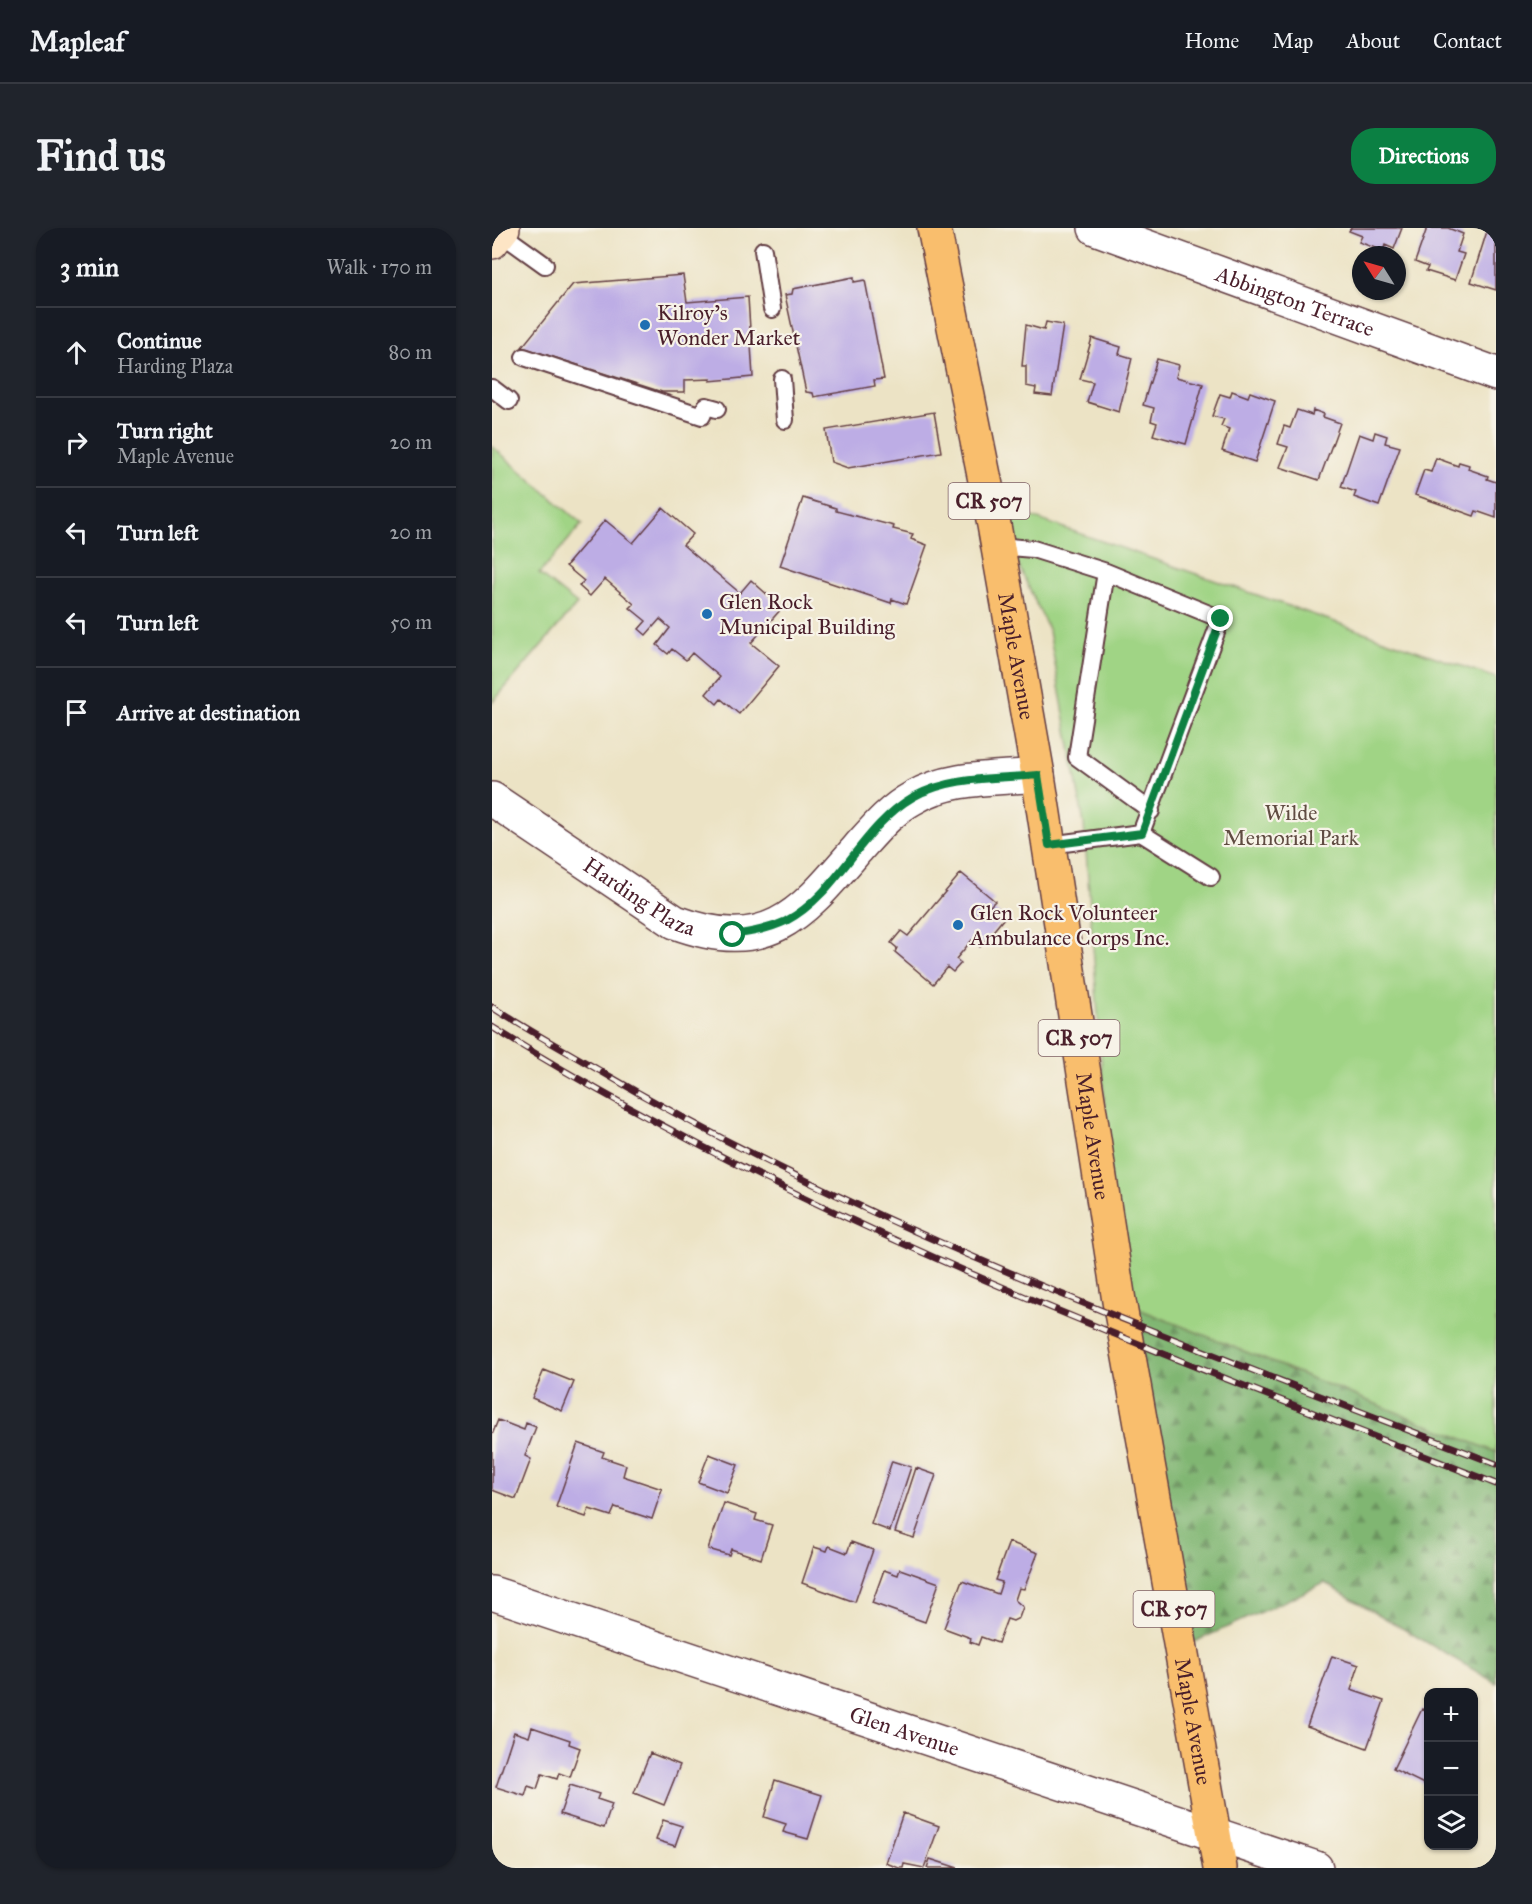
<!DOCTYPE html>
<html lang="en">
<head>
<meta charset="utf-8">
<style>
	:root { --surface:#171b24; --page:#20242c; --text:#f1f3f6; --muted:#9ea1a6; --line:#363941; --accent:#0b8043 }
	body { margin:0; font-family:"IM FELL Great Primer",serif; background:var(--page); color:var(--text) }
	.controls { position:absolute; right:18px; bottom:18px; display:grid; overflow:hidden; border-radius:12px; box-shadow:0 2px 4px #0004 }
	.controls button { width:54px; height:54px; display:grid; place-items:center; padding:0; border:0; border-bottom:2px solid var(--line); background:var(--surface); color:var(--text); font:30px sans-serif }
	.compass { position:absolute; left:860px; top:18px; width:54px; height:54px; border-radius:50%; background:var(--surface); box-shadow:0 2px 4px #0004; rotate:307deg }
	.stop { position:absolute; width:18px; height:18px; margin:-14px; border:4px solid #0b8043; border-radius:50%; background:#fff }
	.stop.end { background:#0b8043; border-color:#fff; box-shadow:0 2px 6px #0008 }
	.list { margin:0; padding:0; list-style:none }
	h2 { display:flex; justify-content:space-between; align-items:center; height:78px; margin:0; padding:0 24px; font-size:26px }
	h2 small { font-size:20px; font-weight:400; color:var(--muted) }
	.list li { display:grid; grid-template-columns:39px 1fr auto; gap:18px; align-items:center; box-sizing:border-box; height:90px; padding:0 24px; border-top:2px solid var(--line) }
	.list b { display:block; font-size:22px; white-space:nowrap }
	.list p { margin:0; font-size:20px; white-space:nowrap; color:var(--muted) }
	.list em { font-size:20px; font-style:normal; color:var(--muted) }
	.icon { flex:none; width:33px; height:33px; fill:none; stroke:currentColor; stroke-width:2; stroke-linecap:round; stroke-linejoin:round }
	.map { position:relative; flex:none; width:1004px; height:1640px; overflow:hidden; border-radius:24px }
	header { display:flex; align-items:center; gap:36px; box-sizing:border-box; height:84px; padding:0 30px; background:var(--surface); border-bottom:2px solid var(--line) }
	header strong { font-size:28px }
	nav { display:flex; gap:33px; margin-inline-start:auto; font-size:21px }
	.intro { display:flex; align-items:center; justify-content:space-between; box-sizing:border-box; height:144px; padding:0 36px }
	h1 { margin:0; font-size:42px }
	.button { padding:15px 27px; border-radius:24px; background:var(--accent); color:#fff; font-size:21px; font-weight:700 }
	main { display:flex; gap:36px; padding:0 36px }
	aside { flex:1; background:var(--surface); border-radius:24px; box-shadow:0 2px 4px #0004 }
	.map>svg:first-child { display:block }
	.forest { fill:url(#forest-firs); stroke:#656a4e; stroke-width:1.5 }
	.green { fill:#a0d485; stroke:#757a58; stroke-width:1.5 }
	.building { fill:#bdade5 }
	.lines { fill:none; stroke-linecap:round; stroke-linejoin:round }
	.lane-casing { stroke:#623c42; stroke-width:20 }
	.street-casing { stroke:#623c42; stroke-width:36 }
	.secondary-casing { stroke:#623c42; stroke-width:36 }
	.primary-casing { stroke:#623c42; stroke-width:36 }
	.lane { stroke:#fff; stroke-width:16 }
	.street { stroke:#fff; stroke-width:33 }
	.secondary { stroke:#fde5c5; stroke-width:33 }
	.primary { stroke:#f9be6d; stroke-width:33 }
	.rail-casing { stroke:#4a1f2b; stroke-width:7 }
	.rail { stroke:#f7f3e8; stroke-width:4.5; stroke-dasharray:14; stroke-linecap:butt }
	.route { stroke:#0b8043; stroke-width:8 }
	.poi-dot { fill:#1f6fb2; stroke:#f7f3e8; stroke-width:2 }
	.labels { text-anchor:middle; stroke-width:4.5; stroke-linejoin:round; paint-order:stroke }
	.shield { fill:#f7f3e8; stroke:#7e5f64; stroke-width:1.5 }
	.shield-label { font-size:21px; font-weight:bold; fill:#4a1f2b }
	.street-label { font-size:22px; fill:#4a1f2b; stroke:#f7f3e8 }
	.poi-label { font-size:22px; fill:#4a1f2b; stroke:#f7f3e8; text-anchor:start }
	.park-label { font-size:22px; fill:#604c42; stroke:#f7f3e8 }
</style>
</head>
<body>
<header>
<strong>Mapleaf</strong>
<nav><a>Home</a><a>Map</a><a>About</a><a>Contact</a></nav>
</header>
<div class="intro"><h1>Find us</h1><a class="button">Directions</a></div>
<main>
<aside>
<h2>3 min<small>Walk · 170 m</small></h2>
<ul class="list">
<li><svg class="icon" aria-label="ahead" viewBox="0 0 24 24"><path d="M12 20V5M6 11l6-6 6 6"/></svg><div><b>Continue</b><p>Harding Plaza</p></div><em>80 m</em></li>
<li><svg class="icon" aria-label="right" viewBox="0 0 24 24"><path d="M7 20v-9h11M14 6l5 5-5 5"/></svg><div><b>Turn right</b><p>Maple Avenue</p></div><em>20 m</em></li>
<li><svg class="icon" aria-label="left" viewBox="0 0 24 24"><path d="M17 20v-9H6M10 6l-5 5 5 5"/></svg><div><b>Turn left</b></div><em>20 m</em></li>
<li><svg class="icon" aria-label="left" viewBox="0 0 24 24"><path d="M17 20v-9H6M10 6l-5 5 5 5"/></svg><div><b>Turn left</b></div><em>50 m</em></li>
<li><svg class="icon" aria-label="arrive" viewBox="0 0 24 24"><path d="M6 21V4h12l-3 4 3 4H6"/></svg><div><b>Arrive at destination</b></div></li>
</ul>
</aside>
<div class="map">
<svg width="1004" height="1640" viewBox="0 0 1004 1640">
	<defs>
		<pattern id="forest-firs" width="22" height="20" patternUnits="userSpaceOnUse" patternTransform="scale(1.5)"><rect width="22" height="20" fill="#80b672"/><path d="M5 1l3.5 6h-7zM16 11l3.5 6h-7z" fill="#6b935e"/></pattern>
	</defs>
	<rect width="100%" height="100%" fill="#f7f3e8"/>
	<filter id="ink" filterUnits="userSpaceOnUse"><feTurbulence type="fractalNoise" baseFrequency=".0167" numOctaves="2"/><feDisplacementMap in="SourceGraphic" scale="12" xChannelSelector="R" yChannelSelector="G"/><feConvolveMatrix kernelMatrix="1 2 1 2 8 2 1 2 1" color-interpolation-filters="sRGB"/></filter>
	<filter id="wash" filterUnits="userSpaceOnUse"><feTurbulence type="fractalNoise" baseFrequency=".008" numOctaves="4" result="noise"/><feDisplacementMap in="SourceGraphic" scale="24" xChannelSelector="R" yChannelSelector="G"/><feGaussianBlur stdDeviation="1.35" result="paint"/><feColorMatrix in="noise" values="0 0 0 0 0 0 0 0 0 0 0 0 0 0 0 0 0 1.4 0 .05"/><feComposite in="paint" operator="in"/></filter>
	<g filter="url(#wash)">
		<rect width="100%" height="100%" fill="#ece3c5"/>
		<path class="forest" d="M627 1073 1004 1224V1455L833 1355 689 1420Z"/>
		<path class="green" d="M0 218 90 296 47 346 85 376 0 475Z
			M497 274 1004 450V1224L627 1073 592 596 557 403Z"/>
		<g id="blocks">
			<path class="building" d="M859 0H910L902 21 893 17 891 23 867 14 870 8 857 3Z
				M935 0H956L971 6 965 24 972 26 963 52 934 43 936 39 923 34Z
				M996 0 1004 3V62L979 54Z
				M191 47 195 74 256 69 261 149 218 153 219 151 193 152V164H170L30 119 81 56Z
				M362 49V54L373 52 392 151 382 152 383 158 322 169 321 165 314 164 293 67 300 66 301 61Z
				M554 94 571 97 560 168 543 166 544 160 534 158V138H530L534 97 552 102Z
				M600 110 629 119 627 126 640 130 627 184 595 174 601 154 588 151Z
				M665 131 687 137 684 149 711 156 694 216 661 207 665 195 659 193 662 180 651 177Z
				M740 163 756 169 758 164 783 173 763 234 730 223 737 201 729 198 732 191 720 188 728 166 738 169Z
				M805 182 820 187 821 182 832 186 831 189 848 195 827 252 788 239 796 219 786 216 792 198 798 200Z
				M442 184 449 224 356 240 339 234 334 202Z
				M883 204 895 208 893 215 908 219 887 278 862 269 864 264 849 259 867 206 881 211Z
				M944 230 966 238 967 234 977 237 976 241 996 248 995 251 1004 254V290L984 283 982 288 923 267 932 242 939 244Z
				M311 270 344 280V283L402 298 401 301 421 306 419 311 435 317 414 376 400 371 399 375 288 338Z
				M171 280 201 306 191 317 248 365 259 352 290 380 259 415 287 438 247 486 229 471 225 476 214 466 228 449 200 425 194 432 180 421 176 426 165 417 178 400 168 391 154 407 147 401 154 393 138 380 142 376 113 351 98 368 87 358 92 353 74 338 113 292 141 315Z
				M469 645 503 673 498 678 512 690 488 719 480 712 464 731 469 735 461 744 455 739 441 756 403 724 405 720 399 715 409 703 416 708Z
				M52 1142 82 1154 70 1183 40 1170Z
				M6 1192 32 1202 34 1195 44 1199 33 1228 39 1231 24 1271 0 1262V1207Z
				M86 1215 112 1224 110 1229 134 1237 131 1248 170 1261 160 1291 123 1279 119 1288 97 1281 94 1289 64 1279Z
				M217 1226 246 1237 235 1265 206 1254Z
				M400 1233 419 1239 398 1303 379 1296Z
				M424 1240 444 1247 422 1310 403 1304Z
				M232 1275 265 1286 263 1292 280 1297 269 1331 239 1321 237 1327 216 1321Z
				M359 1314 381 1322 363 1374 310 1355 322 1319 335 1323 337 1318 355 1325Z
				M517 1314 546 1325 532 1361 527 1360 523 1372 531 1379 527 1390 521 1393 515 1391 506 1415 489 1409 486 1417 478 1414 479 1410 452 1400 470 1353 506 1366 510 1354 503 1352Z
				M408 1341 447 1355 433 1394 380 1375 392 1342 406 1347Z
				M840 1428 867 1437 859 1462 892 1473 875 1520 815 1498Z
				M930 1481 936 1484V1558L901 1541Z
				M40 1499 78 1512 77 1516 88 1520 78 1549 67 1545 65 1551 50 1546 45 1561 36 1558 33 1568 4 1559 22 1504 37 1509Z
				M158 1525 188 1537 172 1577 142 1565Z
				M283 1552 330 1567 316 1611 291 1604 294 1596 272 1589Z
				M78 1557 107 1566 105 1571 120 1576 112 1600 68 1586Z
				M411 1585 447 1598 432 1640 412 1636 411 1640H407L394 1635Z
				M171 1592 190 1598 183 1618 164 1612Z
				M438 1631 466 1640H435Z"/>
		</g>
	</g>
	<g filter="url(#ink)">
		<use href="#blocks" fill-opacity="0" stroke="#623c42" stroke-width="1.5"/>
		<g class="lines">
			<defs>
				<path id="lane" d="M7 4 53 37
					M271 22 280 81
					M32 129 210 188 214 178 225 181
					M290 151 293 192
					M0 160 17 173
					M505 318 541 321 614 344 729 391 649 605
					M614 344 585 529 659 583
					M557 617 649 605 719 649"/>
				<g id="street">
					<path id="s1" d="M603 0 1004 146"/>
					<path id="s2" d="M0 571 183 694C278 729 310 685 367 619 384 600 399 582 421 570 458 548 504 551 546 547"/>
					<path id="s3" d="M0 1365 824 1640"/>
				</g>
				<path id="secondary" d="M0 14 11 0"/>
				<g id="primary">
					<path id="s4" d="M442 0 502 297 546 547 627 1073 728 1640"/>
				</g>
			</defs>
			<use href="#lane" class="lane-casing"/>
			<use href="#street" class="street-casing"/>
			<use href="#secondary" class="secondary-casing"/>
			<use href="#primary" class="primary-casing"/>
			<use href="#lane" class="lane"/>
			<use href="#street" class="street"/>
			<use href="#secondary" class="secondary"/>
			<use href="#primary" class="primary"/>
			<defs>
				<path id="rail" d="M0 779C34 801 70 821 105 841 388 1008 699 1117 1004 1236
					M0 799C313 995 661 1122 1004 1256"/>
			</defs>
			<use href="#rail" class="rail-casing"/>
			<use href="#rail" class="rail"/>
		</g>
	</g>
	<g class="lines" filter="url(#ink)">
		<path class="route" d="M241 707C260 704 277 701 294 693 346 666 369 599 421 569 459 548 504 551 546 547L557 617 650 605 729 391"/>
	</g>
	<g class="poi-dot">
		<circle cx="153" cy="97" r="6"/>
		<circle cx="215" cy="386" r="6"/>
		<circle cx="466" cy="697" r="6"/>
	</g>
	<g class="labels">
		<g class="shield">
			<rect x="456.5" y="255" width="81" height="36" rx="4.5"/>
			<rect x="546.5" y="792" width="81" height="36" rx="4.5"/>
			<rect x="641.5" y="1363" width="81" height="36" rx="4.5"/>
		</g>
		<g class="shield-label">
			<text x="497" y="280">CR 507</text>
			<text x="587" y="817">CR 507</text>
			<text x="682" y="1388">CR 507</text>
		</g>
		<g class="street-label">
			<text dy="8" stroke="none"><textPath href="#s1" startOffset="213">Abbington Terrace</textPath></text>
			<text dy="8" stroke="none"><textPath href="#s4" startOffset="436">Maple Avenue</textPath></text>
			<text dy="8" stroke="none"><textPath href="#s2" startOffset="177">Harding Plaza</textPath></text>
			<text dy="8" stroke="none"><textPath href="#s4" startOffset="922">Maple Avenue</textPath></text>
			<text dy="8" stroke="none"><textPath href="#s4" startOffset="1516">Maple Avenue</textPath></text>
			<text dy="8" stroke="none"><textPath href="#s3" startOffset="435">Glen Avenue</textPath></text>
		</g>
		<g class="poi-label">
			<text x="165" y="92">Kilroy's<tspan x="165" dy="25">Wonder Market</tspan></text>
			<text x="227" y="381">Glen Rock<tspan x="227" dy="25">Municipal Building</tspan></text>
			<text x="478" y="692">Glen Rock Volunteer<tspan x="478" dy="25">Ambulance Corps Inc.</tspan></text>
		</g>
		<g class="park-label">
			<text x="799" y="592">Wilde<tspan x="799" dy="25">Memorial Park</tspan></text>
		</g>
	</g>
</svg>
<div class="controls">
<button>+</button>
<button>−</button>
<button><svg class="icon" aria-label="layers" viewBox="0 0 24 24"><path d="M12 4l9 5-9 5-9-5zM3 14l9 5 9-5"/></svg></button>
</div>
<svg class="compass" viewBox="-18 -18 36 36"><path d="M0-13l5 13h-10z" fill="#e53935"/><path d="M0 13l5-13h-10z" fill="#9ea1a6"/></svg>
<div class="stop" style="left:241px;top:707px"></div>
<div class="stop end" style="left:729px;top:391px"></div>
</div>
</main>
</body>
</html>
